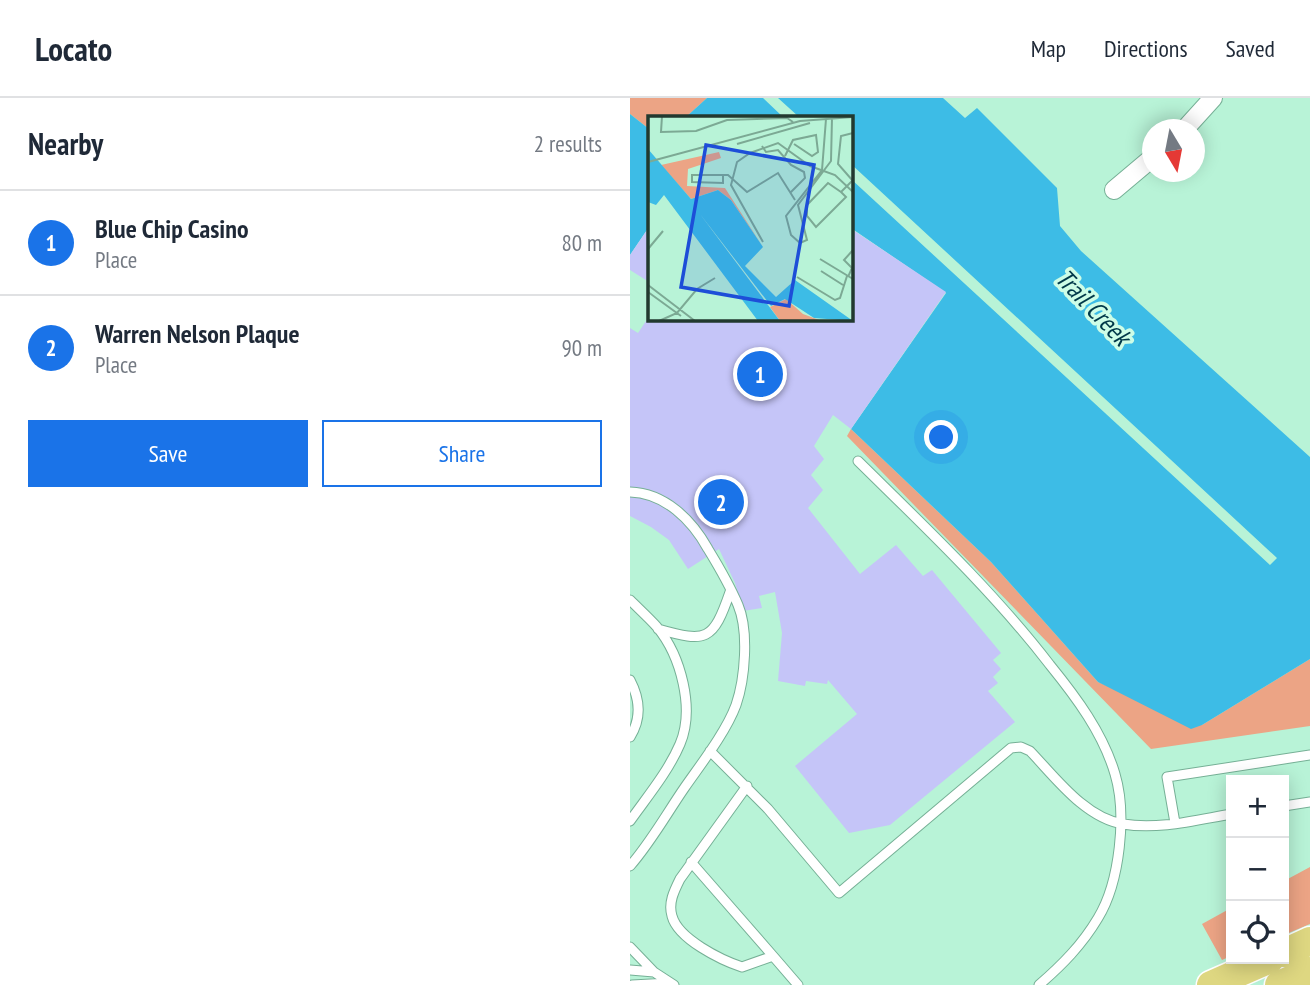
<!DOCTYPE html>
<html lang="en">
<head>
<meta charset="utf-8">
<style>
	:root { --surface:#fff; --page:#f2f2f3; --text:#1f2937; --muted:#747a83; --line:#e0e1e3; --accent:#1a73e8 }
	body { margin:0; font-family:"PT Sans Narrow",sans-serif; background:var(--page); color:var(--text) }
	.controls { position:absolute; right:21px; bottom:21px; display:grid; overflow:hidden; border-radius:0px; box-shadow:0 4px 18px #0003 }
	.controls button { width:63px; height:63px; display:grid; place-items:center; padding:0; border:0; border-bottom:2px solid var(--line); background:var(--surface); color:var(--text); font:35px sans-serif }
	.compass { position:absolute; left:512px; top:21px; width:63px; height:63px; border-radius:50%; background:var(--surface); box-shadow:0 4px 18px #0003; rotate:170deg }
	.you { position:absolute; left:312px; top:340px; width:24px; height:24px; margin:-18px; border:5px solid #fff; border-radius:50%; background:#1a73e8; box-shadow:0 0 0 10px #1a73e833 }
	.badge { display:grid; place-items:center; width:46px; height:46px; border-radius:50%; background:var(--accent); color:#fff; font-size:23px; font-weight:700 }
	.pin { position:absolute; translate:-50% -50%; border:4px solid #fff; box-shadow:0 2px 7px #0006 }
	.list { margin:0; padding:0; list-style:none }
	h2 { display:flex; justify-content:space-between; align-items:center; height:91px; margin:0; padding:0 28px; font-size:30px }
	h2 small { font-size:23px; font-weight:400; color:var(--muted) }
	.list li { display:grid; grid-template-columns:46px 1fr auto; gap:21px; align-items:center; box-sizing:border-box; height:105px; padding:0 28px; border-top:2px solid var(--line) }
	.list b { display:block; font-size:26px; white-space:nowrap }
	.list p { margin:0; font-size:23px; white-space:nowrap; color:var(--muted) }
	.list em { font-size:23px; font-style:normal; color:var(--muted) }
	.actions { display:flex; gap:14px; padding:21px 28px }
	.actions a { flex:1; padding:16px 0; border:2px solid var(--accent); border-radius:0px; text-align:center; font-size:24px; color:var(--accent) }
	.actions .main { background:var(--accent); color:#fff }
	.icon { flex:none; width:38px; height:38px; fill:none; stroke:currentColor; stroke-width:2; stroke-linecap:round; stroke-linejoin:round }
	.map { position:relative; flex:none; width:680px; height:887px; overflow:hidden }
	header { display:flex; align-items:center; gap:42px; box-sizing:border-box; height:98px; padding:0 35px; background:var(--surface); border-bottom:2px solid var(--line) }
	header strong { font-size:33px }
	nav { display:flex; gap:38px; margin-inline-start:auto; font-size:24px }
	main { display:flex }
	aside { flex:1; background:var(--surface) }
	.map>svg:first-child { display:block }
	.green { fill:#eca485 }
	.water { fill:#3dbce6 }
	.building { fill:#c5c5f8 }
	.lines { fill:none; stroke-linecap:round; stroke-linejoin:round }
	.lane-casing { stroke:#76b096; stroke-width:11 }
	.street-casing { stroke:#76b096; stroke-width:20 }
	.primary-casing { stroke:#fff; stroke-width:31 }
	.lane { stroke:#fff; stroke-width:9 }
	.street { stroke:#fff; stroke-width:18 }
	.primary { stroke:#ded781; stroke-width:28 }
	.labels { text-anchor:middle; stroke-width:7; stroke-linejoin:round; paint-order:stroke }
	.water-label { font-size:26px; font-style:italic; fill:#003849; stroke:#cefde7 }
	.inset-road { fill:none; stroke:#7ca994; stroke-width:2 }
	.view { fill:#1d4ed8; fill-opacity:0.15; stroke:#1d4ed8; stroke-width:3.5 }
	.inset-edge { fill:none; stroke:#22392f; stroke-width:3.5 }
</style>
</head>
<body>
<header>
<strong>Locato</strong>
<nav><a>Map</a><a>Directions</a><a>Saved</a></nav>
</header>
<main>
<aside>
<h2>Nearby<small>2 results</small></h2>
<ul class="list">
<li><span class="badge">1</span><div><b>Blue Chip Casino</b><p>Place</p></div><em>80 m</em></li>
<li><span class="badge">2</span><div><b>Warren Nelson Plaque</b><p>Place</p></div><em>90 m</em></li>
</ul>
<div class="actions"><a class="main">Save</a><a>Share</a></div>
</aside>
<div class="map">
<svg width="680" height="887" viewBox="0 0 680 887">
	<rect width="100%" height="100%" fill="#b8f3d7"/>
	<path class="green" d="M0 0H77L56 19H19V31L0 16Z
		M221 331 361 464 468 584 572 627 680 561V628L521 651 217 338Z
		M680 769V826L654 837V783Z
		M601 810V858L592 862 572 826Z"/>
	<path class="water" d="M77 0H133L153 19H56Z
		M148 0H313L335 20 347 10 427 90 430 128 451 153 680 359V561L572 627 561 631 468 584 361 464 221 331 316 195 221 130V81L640 467 647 460 221 66 220 19H169Z
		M0 16 19 31V129L0 157Z"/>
	<path class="building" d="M19 129V184L0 172V157Z
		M220 130 316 194 221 331 203 317 184 348 194 361 181 377 193 392 178 410 230 476 266 447 293 478 302 472 371 555 363 562 371 571 363 579 368 585 358 593 385 624 260 727 219 735 165 668 227 616 198 582 197 586 176 583 175 588 148 583 152 535 145 494 129 498 132 510 113 513 105 485 89 451 58 471 39 442 21 429 0 418V230L8 235 18 220H220Z"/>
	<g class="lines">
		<defs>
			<path id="lane" d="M228 363C294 428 363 493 420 567 446 599 473 635 485 676 497 716 490 784 468 820 452 847 432 867 409 887
				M0 394C35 395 62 422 78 451 89 469 100 488 108 507 119 533 115 581 106 607 96 634 71 666 55 689 37 715 21 744 0 768
				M0 502C9 511 19 520 27 529 51 558 65 611 50 646 38 674 17 699 0 723
				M28 531C77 545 83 543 100 494
				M0 582C10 601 12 620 0 639
				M80 653 138 711 209 795 381 650 391 649 400 653C425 679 455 720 493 726 528 732 566 722 601 716
				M117 688 50 781C44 793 38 805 42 818 48 841 91 862 112 869L143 858 168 887
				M654 708 680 704
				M545 725 537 679 680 657
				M61 764 143 858
				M0 849 24 874
				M0 872 24 874 44 887
				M2 887 39 885"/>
			<path id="street" d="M554 32 583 0
				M484 92 522 60"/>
			<path id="primary" d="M654 855 680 843
				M581 887 640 861
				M649 887 680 873"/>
		</defs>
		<use href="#lane" class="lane-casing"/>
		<use href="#street" class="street-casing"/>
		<use href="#primary" class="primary-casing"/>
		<use href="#lane" class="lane"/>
		<use href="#street" class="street"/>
		<use href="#primary" class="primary"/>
	</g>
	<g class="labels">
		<g class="water-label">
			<text transform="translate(463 209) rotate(46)" y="9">Trail Creek</text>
		</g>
	</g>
	<g transform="translate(18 18)">
		<rect width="205" height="205" fill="#b8f3d7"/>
		<path d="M71 36 73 42 40 53 39 70 77 72 115 131 83 84 70 74 43 83 13 49ZM138 183 155 198 174 205H132L122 191Z" fill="#eca485"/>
		<path d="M0 33 43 83 70 74 83 84 115 131 97 150 128 181 147 164 205 205 166 202 137 183 123 190 52 98 132 205H110L16 79 8 89 0 86Z" fill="#3dbce6"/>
		<path class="inset-road" d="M14 0 13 16 48 15 79 4 139 2 145 6M178 3 174 54 138 100 143 119 152 127 159 124 150 89 183 45 184 2M205 17 193 20 190 48 205 65M89 28 162 7M114 30 118 36 130 34 143 49 156 56 157 62 142 77M137 40 145 24 168 19 170 36 164 40 146 28M0 46 152 5 205 1M75 59V67L44 66V59H80L99 76 130 57 147 84M193 76 198 81 168 111 159 100V89L180 67 193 76 204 65M115 126 83 69 89 46 102 37 130 27 162 50 187 59 205 76M0 133 15 115M172 143 205 163M173 155 195 169M149 161 187 184 192 182 199 160M200 161 204 152 196 144 205 134M0 169 47 205M0 176 33 200M11 205 29 197 49 173 67 162"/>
		<path class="view" d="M58 29 166 49 141 190 33 171Z"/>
		<rect width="205" height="205" class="inset-edge"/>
	</g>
</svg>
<div class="controls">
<button>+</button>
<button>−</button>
<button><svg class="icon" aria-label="locate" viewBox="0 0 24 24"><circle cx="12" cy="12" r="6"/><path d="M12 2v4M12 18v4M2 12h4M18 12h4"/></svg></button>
</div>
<svg class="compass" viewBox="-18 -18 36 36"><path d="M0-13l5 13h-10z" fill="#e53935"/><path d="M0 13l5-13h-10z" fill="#747a83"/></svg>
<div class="you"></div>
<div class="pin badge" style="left:130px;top:276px">1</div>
<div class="pin badge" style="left:91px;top:404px">2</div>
</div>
</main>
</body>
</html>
